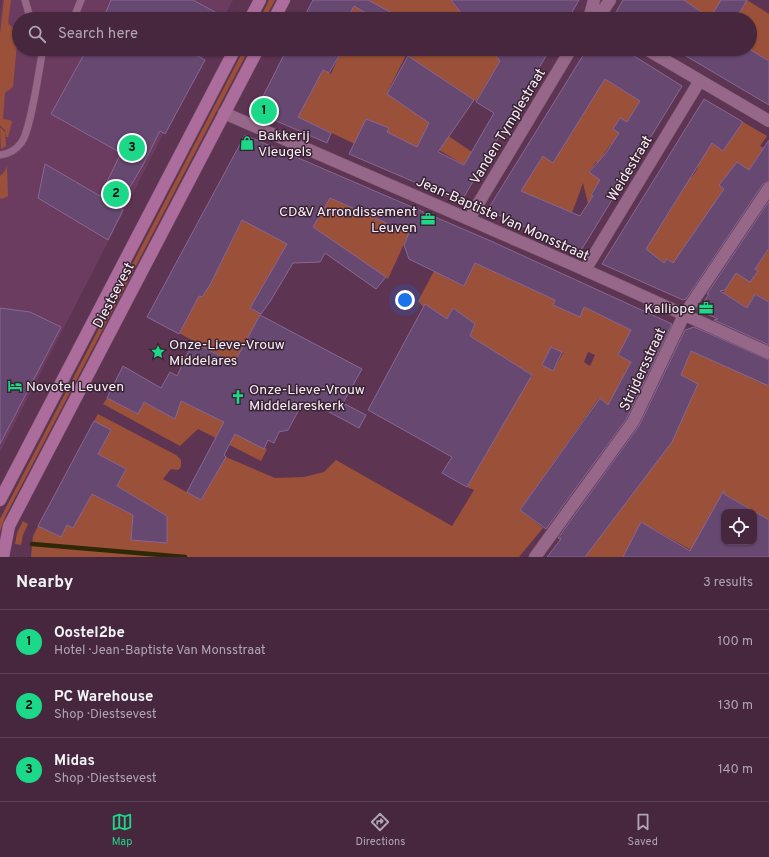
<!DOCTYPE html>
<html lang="en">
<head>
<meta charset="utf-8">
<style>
	:root { --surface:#46273e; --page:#4d2f45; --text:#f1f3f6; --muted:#b0a5b0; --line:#5e4458; --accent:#1bd988 }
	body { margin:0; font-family:Overpass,sans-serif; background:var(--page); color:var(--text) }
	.controls { position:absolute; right:12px; bottom:12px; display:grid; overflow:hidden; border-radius:8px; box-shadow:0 1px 3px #0004 }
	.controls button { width:36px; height:36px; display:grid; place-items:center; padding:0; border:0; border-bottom:1px solid var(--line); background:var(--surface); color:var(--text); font:20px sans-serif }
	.you { position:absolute; left:405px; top:300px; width:14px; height:14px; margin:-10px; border:3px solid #fff; border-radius:50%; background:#1a73e8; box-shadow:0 0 0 6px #1a73e833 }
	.badge { display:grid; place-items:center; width:26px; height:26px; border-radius:50%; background:var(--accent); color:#111; font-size:13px; font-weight:700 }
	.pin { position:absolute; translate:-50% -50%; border:2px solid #fff; box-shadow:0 1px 4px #0006 }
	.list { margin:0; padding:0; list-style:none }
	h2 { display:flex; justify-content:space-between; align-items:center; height:52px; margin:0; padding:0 16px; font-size:17px }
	h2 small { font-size:13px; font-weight:400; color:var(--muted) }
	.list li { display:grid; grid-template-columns:26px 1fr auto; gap:12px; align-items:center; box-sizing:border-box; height:64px; padding:0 16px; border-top:1px solid var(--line) }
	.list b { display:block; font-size:15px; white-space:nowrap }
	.list p { margin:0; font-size:13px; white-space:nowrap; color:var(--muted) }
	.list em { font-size:13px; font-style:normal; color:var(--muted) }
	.icon { flex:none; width:22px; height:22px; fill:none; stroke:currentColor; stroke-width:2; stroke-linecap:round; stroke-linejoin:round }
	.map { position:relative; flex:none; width:769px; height:557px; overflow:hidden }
	.search { position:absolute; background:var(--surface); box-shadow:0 1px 3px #0004; left:12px; right:12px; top:12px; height:44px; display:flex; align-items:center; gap:10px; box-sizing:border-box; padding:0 14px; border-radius:22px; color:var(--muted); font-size:15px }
	.sheet { height:244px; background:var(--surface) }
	nav { display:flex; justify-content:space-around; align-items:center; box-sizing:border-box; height:56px; border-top:1px solid var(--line); background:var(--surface); font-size:11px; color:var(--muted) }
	nav a { display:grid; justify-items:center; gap:2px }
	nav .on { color:var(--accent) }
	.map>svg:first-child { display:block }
	.built { fill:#6c3c60 }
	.green { fill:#9b5039; fill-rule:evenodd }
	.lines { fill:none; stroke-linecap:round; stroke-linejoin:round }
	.stream { stroke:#2f2806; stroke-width:4.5 }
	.building { fill:#674871; stroke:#886793; fill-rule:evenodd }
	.service-casing { stroke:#73516a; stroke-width:8 }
	.minor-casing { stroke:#73516a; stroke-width:13 }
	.tertiary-casing { stroke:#73516a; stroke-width:13 }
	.secondary-casing { stroke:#73516a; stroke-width:13 }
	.service { stroke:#966788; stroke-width:7 }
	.minor { stroke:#966788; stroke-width:12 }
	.tertiary { stroke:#966788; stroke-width:12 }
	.secondary { stroke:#ad6d9c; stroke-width:12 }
	.labels { text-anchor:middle; stroke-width:3; stroke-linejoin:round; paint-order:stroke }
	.street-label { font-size:14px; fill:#feedf8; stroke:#372432 }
	.poi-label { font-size:14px; fill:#feedf8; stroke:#372432; text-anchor:start }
</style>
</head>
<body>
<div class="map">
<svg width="769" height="557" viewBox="0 0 769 557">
	<rect width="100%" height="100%" fill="#5e3453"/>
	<path class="built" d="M2 0H233L223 19H19V49H207L0 452V19Z"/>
	<path class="green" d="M4 0H11L8 23 18 33 13 87 5 93 3 119 10 120 12 122 8 137H6L5 130 0 125V34Z
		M269 0H275L265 19H260Z
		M357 0H451L466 19H347Z
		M684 0H747L769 14V61L749 49 750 19 710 18Z
		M244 49H249L5 517 0 532V519Z
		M332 49H491L501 61 517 49 500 61 476 101 406 55 389 89 387 94 472 152 464 165 421 139 417 147 384 139 389 128 377 123 355 144 291 114 304 106 323 70 331 74 339 56 331 51Z
		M605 79 640 101 627 122 620 118 613 129 627 138 620 149 611 144 598 163 596 162 589 172 602 181 598 188 596 187 591 194 593 196 588 204 583 183 572 213 520 192 543 156 553 162Z
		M743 122 767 136 760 146 764 148 749 170 737 162 719 185 727 192 678 267 668 259 664 263 638 245 660 227 673 206 686 174 692 177 698 168 696 166 711 143 723 150Z
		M0 127 5 132 6 146 1 149Z
		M7 166 8 196 2 199 0 198V176L5 171Z
		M260 185 282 241 287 244 250 308 261 314 234 363 177 332 186 321 199 296 202 297 210 284Z
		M330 198 409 233 388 279 313 227Z
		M769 238V308L767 301 756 294 747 308 723 293 730 282 732 270 750 282 758 271 755 269 769 249Z
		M450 260 443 276 463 286 475 263 555 300 553 305 579 316 584 307 649 338 618 355 631 362 608 405 599 398 520 510 543 528 519 557H31L33 536 38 526 61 537 67 525 73 528 92 494 133 515 131 540 167 542V516L117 486 126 469 98 454 111 430 94 421 98 414 176 455 181 460V467L178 470 171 469 163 479 201 500 226 457 275 478 304 477 324 472 336 460 452 526 474 490 467 487 530 378 533 376 470 336 475 324 453 308 446 321 423 307 418 301 434 271ZM551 347 563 353 553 371 542 365ZM588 352 595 355 590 366 584 362Z
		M691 351 769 386V520L723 493 691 550 641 522 623 557H585L697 384 681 375Z
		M107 398 137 414 144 402 175 419 181 401 224 422 236 432 267 449 261 461 198 429 180 446 103 404Z
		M23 521 28 524 23 535 21 545 15 544 17 533Z"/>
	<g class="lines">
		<path class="stream" d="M32 544 185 557"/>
	</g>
	<path class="building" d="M111 0H193L228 19H103Z
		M313 0H368L403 19H376L354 6 347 19H303Z
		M451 0H579L568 19H466Z
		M623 0H684L710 18 721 0H747L736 19H622L615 14Z
		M87 49H184L205 60 165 134 160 131 143 165 118 207 123 210 108 240 38 198 45 164 100 196 121 153 51 114Z
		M287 49H327L339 56 329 73 323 70 298 117 331 133 327 143 258 113 257 108Z
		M491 49H550L461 202 349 154 366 119 389 128 387 132 417 147 429 123 387 94 408 56 474 100 438 152 464 165 494 113 476 102 500 61Z
		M587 49H623L682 86 580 252 492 212 490 206ZM605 79 640 101 627 122 620 118 613 129 619 133 606 153 589 172 600 180 591 195 593 196 580 216 521 191 543 156 553 163Z
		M674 49H749L769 61V105Z
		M704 99 743 122 723 151 712 143 646 249 664 263 667 259 673 263 724 189 719 185 737 162 749 170 769 140V181L763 184 686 299 683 300 602 264Z
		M245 135 493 242 672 324 627 418 546 529 520 510 600 398 608 405 631 362 618 355 631 330 584 307 580 317 553 305 555 300 475 263 464 286 409 259 404 245 409 233 330 198 313 227 386 277 376 289 325 253 320 262 293 263 271 300 261 314 250 308 287 244 242 220 210 285 202 297 199 296 179 334 147 317Z
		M769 201V248L755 269 758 271 750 282 736 273 725 290 720 291 747 308 755 294 769 302V345L714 320 718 319 698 310 709 294H707Z
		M425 304 447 319 453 308 475 324 470 336 532 375 467 487 442 473 452 457 368 410Z
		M0 308 30 312 61 327 0 444Z
		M260 315 362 369 343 403 366 415 359 428 314 404 310 411 301 406 288 430 279 432 274 443 268 440 264 449 235 434 224 455 226 457 201 500 187 492 224 422 181 401 175 419 144 402 138 414 107 398 123 366 161 388 170 372 177 376 193 342 234 363Z
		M694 327 769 360V386L691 351 681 375 698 384 672 442 585 557H547L561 539 558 538 639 426 685 330Z
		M551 347 562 352 553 371 542 365Z
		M94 421 111 430 98 454 126 469 117 486 167 516V543L131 540 133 515 92 494 73 528 67 525 61 537 38 526Z
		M724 490V494L769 520V557H623L641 522 690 551ZM724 512H754V542H724Z"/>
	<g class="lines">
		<defs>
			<path id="service" d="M25 0 29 14 34 19
				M70 19 75 15 81 0
				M0 155C8 154 16 150 21 143 31 131 39 68 43 49"/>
			<path id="minor" d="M591 16 604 9 610 0
				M589 19 594 0
				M646 49 769 121
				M469 219 571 49
				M585 270 699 82
				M535 557 633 422 684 315 769 188"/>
			<path id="tertiary" d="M224 113 574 265 769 353"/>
			<path id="secondary" d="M250 19 260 0
				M274 19 284 0
				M0 500 235 49
				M3 557 9 526 258 49"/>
		</defs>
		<use href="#service" class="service-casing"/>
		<use href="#minor" class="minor-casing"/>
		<use href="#tertiary" class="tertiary-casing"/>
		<use href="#secondary" class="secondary-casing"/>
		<use href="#service" class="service"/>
		<use href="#minor" class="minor"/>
		<use href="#tertiary" class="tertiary"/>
		<use href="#secondary" class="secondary"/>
	</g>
	<defs>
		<symbol id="shop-bare" viewBox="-9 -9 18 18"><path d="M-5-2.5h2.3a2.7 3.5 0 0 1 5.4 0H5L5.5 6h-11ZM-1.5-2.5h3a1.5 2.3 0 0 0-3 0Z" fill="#1bd988" stroke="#372432" stroke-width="2.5" paint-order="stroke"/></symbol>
		<symbol id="office-bare" viewBox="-9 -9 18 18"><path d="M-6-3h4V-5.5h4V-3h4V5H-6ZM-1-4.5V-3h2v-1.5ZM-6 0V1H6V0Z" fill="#1bd988" stroke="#372432" stroke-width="2.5" paint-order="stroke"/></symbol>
		<symbol id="sight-bare" viewBox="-9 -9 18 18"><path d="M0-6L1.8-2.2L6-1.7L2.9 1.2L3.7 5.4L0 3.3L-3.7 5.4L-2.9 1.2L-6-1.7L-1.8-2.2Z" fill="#1bd988" stroke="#372432" stroke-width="2.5" paint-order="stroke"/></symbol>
		<symbol id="hotel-bare" viewBox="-9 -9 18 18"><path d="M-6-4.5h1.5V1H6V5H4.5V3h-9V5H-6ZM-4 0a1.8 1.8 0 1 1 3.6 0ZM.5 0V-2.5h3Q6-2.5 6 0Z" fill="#1bd988" stroke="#372432" stroke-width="2.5" paint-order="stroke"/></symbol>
		<symbol id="church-bare" viewBox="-9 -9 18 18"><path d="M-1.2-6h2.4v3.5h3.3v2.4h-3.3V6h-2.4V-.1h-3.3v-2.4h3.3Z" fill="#1bd988" stroke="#372432" stroke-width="2.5" paint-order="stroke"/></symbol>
	</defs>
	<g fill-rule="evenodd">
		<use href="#shop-bare" x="237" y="133" width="20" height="20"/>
		<use href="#office-bare" x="418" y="209" width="20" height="20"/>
		<use href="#office-bare" x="696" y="298" width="20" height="20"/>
		<use href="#sight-bare" x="148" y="342" width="20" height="20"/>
		<use href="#hotel-bare" x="5" y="376" width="20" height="20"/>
		<use href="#church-bare" x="228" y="387" width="20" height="20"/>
	</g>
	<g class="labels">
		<g class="street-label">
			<text transform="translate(507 126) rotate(-59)" y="5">Vanden Tymplestraat</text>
			<text transform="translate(629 168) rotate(-59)" y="5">Weidestraat</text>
			<text transform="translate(503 218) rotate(24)" y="5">Jean-Baptiste Van Monsstraat</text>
			<text transform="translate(113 295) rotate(-62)" y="5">Diestsevest</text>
			<text transform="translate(642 369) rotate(-65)" y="5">Strijdersstraat</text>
		</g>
		<g class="poi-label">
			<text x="258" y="140">Bakkerij<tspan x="258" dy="16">Vleugels</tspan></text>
			<text x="417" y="216" text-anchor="end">CD&amp;V Arrondissement<tspan x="417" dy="16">Leuven</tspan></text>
			<text x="695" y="313" text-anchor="end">Kalliope</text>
			<text x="169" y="349">Onze-Lieve-Vrouw<tspan x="169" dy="16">Middelares</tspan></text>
			<text x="26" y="391">Novotel Leuven</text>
			<text x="249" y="394">Onze-Lieve-Vrouw<tspan x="249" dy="16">Middelareskerk</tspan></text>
		</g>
	</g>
</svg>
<div class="controls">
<button><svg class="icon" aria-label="locate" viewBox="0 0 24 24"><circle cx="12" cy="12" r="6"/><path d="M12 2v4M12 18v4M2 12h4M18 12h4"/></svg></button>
</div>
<div class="you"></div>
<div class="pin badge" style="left:264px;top:111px">1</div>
<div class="pin badge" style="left:116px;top:194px">2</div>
<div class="pin badge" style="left:132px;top:148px">3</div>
<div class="search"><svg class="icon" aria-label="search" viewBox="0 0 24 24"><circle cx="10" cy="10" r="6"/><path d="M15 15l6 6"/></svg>Search here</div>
</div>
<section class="sheet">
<h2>Nearby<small>3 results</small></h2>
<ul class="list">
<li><span class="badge">1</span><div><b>Oostel2be</b><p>Hotel · Jean-Baptiste Van Monsstraat</p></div><em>100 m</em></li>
<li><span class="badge">2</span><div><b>PC Warehouse</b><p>Shop · Diestsevest</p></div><em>130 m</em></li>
<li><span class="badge">3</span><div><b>Midas</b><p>Shop · Diestsevest</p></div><em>140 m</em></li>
</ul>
</section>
<nav>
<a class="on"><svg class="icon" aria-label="map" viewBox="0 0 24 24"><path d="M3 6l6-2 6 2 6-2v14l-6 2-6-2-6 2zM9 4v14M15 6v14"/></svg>Map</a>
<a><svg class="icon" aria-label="directions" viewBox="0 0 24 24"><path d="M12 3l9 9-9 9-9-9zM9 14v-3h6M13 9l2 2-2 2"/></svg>Directions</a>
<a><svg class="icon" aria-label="saved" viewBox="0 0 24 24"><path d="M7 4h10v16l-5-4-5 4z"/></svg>Saved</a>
</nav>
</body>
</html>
